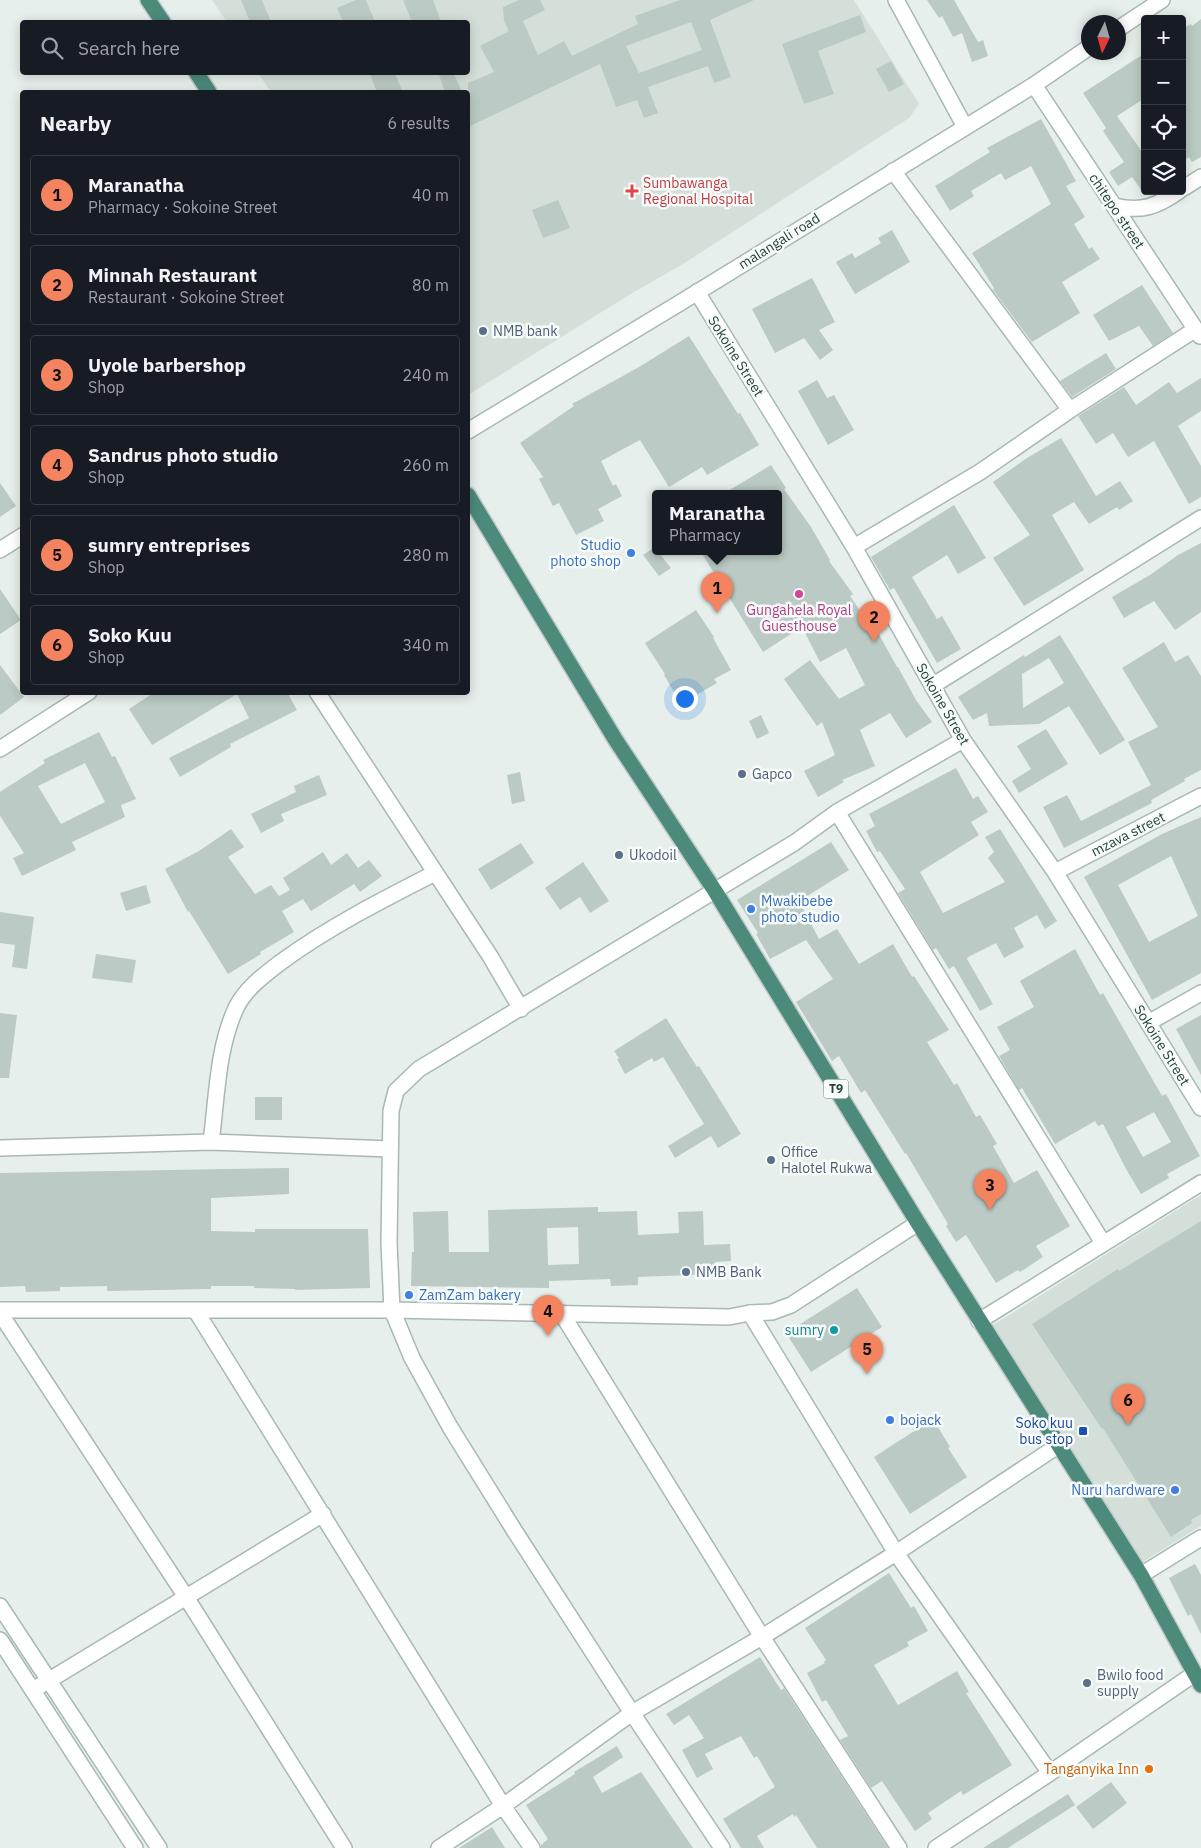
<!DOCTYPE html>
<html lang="en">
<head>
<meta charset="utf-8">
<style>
	:root { --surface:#171b24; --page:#20242c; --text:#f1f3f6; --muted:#9ea1a6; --line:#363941; --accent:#f4845f }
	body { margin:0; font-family:"IBM Plex Sans",sans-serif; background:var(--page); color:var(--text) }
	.controls { position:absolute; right:15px; top:15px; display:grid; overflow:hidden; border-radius:5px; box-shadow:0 2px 12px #0003 }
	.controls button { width:45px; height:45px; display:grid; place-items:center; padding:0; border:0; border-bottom:1px solid var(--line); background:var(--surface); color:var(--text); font:25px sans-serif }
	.compass { position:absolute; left:1081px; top:15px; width:45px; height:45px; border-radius:50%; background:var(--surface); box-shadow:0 2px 12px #0003; rotate:185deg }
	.you { position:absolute; left:684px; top:698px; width:18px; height:18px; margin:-12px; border:4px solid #fff; border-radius:50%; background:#1a73e8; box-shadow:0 0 0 8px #1a73e833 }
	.badge { display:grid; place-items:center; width:32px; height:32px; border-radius:50%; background:var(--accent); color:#111; font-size:16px; font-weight:700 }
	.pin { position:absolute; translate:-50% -41px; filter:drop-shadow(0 1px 2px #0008) }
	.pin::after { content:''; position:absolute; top:26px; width:18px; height:15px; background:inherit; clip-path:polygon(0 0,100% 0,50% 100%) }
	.popup { position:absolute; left:652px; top:490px; width:130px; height:65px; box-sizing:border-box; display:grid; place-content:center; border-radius:5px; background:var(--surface); filter:drop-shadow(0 1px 4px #0005); font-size:16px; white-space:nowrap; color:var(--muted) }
	.popup b { font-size:19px; color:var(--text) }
	.popup::after { content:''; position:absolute; left:50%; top:100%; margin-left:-10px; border:10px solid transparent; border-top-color:var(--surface) }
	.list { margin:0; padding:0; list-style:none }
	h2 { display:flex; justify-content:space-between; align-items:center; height:65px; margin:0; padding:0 20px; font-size:21px }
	h2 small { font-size:16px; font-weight:400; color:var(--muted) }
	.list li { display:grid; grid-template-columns:32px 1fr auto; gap:15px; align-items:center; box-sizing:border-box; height:80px; margin:0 10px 10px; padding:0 10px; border:1px solid var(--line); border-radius:5px }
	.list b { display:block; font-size:19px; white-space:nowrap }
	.list p { margin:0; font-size:16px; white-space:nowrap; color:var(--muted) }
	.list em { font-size:16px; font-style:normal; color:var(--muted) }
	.icon { flex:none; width:28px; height:28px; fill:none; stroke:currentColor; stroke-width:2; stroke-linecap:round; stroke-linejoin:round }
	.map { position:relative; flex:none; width:1201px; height:1848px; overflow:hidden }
	.search { position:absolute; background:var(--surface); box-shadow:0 2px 12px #0003; left:20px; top:20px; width:450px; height:55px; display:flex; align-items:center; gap:12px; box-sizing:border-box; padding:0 18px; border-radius:5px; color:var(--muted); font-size:19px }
	.panel { position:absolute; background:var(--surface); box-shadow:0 2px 12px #0003; left:20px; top:90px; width:450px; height:605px; border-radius:5px }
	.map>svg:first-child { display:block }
	.built { fill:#d4dfda }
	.building { fill:#bbcac4; fill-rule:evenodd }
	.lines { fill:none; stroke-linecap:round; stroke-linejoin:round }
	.minor-casing { stroke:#a8b8b2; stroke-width:18 }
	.tertiary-casing { stroke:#a8b8b2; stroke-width:18 }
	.trunk-casing { stroke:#c2cac8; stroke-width:18 }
	.minor { stroke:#fff; stroke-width:15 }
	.tertiary { stroke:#fff; stroke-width:15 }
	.trunk { stroke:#4c8a7c; stroke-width:15 }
	.health-dot { fill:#e0444e; stroke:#f7fbf9; stroke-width:2 }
	.service-dot { fill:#5c6f8a; stroke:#f7fbf9; stroke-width:2 }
	.shop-dot { fill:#3f7fe0; stroke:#f7fbf9; stroke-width:2 }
	.hotel-dot { fill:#d1479c; stroke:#f7fbf9; stroke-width:2 }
	.culture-dot { fill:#0f9aa8; stroke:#f7fbf9; stroke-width:2 }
	.transit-dot { fill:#1a4fb4; stroke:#f7fbf9; stroke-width:2 }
	.food-dot { fill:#e8710a; stroke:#f7fbf9; stroke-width:2 }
	.labels { text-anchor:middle; stroke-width:5; stroke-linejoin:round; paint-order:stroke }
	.shield { fill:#f7fbf9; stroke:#637a73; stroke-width:1 }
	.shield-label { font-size:12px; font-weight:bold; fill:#24423a }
	.health-label { font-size:14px; fill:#be3a42; stroke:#f7fbf9; text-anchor:start }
	.street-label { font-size:14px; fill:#24423a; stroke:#f7fbf9 }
	.service-label { font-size:14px; fill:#4e5e75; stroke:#f7fbf9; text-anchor:start }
	.shop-label { font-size:14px; fill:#366cbe; stroke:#f7fbf9; text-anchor:start }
	.hotel-label { font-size:14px; fill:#b23c85; stroke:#f7fbf9 }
	.culture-label { font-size:14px; fill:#0d838f; stroke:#f7fbf9; text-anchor:end }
	.transit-label { font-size:14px; fill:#164399; stroke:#f7fbf9; text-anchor:end }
	.food-label { font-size:14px; fill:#c56008; stroke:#f7fbf9; text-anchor:end }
</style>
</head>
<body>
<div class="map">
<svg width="1201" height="1848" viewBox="0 0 1201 1848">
	<rect width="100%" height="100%" fill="#e6efeb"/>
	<path class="built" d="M212 0H854L919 104 909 118 683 264 629 295 468 395V92H271L258 73 468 72V22H227Z
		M1201 1195V1526L1141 1563 993 1325Z"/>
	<path class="building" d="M241 0H262L271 22H250Z
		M356 0H366L375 22H343L337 8Z
		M403 0H433L441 22H412Z
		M519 0H540L545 10 523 21 538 55 564 41 572 56 638 24 635 16 680 0H754L710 20 731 77 714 83 708 66 648 87 658 113 644 118 637 100 616 107 600 64 468 127V83L494 72 480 46 509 31 504 21 503 7ZM691 22 702 50 639 73 626 46Z
		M927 0H954L978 42 983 40 988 56 972 62 962 33 953 37 942 16 939 18Z
		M860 15 866 32 818 51 834 94 804 104 782 44Z
		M1201 19V157L1192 162 1189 157 1182 161V29L1191 24 1192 26Z
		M1145 53V98L1117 116 1145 156V195L1132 177 1118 186 1109 172 1124 162 1103 131 1106 128 1083 93Z
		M891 61 904 84 889 92 876 69Z
		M369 72H394L403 92H377Z
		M438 72H453L462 92H445Z
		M1041 119 1076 181 1066 186 1085 217 1074 224 1089 249 1092 247 1100 259 1062 282 1080 313 1032 342 993 290 994 288 972 253 1051 204 1031 166 1005 180 1001 173 971 191 974 196 950 211 935 186 990 152 987 148Z
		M558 200 570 228 543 238 532 210Z
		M892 230 910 262 855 294 836 262 852 253 855 258 881 243 878 238Z
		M812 278 835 322 819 330 833 350 820 360 804 338 775 353 752 309Z
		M1142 285 1173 333 1153 346 1139 326 1109 341 1093 315Z
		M689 336 738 414 740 413 759 445 707 475 702 467 669 487 640 440 601 461 613 486 616 484 622 496 598 509 604 521 576 535 559 503 553 506 539 479 543 477 520 443 574 406 572 404 639 367Z
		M1106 353 1116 369 1072 397 1060 381Z
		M1201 378V411L1178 426 1201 466V497L1189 504 1154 441 1128 457 1113 433 1096 444 1078 416 1124 387 1136 405 1169 382 1177 393Z
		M817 380 827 398 834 395 854 430 828 445 798 391Z
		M1061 438 1096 496 1120 481 1133 501 1119 510 1117 507 1089 524 1074 502 1052 515 1084 570 1024 606 993 558 1030 535 993 482 1027 458Z
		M771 465 786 488 784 489 811 527 830 560 829 561 853 594 850 596 875 632 877 631 897 667H898L916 700 932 722 906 738 890 713 860 730 875 766 842 780 844 782 818 797 804 771 835 755 822 722 817 726 784 679 810 660 839 699 865 685 846 648 820 662 802 627 763 652 701 552H778V494H723Z
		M0 483 16 506 0 517Z
		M954 505 986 558 958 574 947 555 912 577 937 619 942 616 961 649 937 663 894 588 890 590 871 557Z
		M1201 543V612L1175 630 1154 601 1124 618 1112 597 1150 575 1178 555Z
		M655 547 656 552H658L671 568 659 576 643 555Z
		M0 589 21 620 0 634Z
		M696 610 714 637 713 638 731 670 714 679 717 683 681 704 664 675 665 674 645 643Z
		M1060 635 1125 740 1100 755 1069 706 1039 724 989 726 987 713 973 720 958 697 1024 655 1025 657ZM1049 658 1064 683 1023 708 1022 674Z
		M1164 642 1175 662 1188 655 1201 676V770L1184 779 1185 781 1151 800 1152 803 1064 848 1043 807 1067 795 1081 821 1151 785 1128 742 1158 727 1122 668Z
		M0 665 24 697 0 715Z
		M155 692H287L297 710 230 744 231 747 180 777 169 758 249 718 237 694 152 745 129 709Z
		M761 715 769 733 757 739 749 721Z
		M1046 729 1068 764 1019 793 1012 781 1031 769 1017 746Z
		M99 732 112 757 115 756 136 799 121 805 125 817 72 842 76 850 22 876 13 858 24 853 0 816V792L45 763 43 760ZM85 763 105 802 61 824 38 786Z
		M956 768 973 799 978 796 988 812 971 822 979 835 920 872 943 913 1005 882 988 858 994 852 985 837 1000 829 1057 921 1045 929 1037 915 1014 928 1024 947 1004 958 996 943 968 957 967 959 993 1004 980 1011 954 966 949 969 936 948 933 950 898 893 905 889 880 851 877 852 866 831 875 826 869 814Z
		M520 772 525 801 512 804 507 775Z
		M319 775 327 795 281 814 284 821 261 833 251 814 296 792 294 786Z
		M1201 817V973L1152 1000 1084 877 1162 834ZM1171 856 1198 916 1149 942 1118 885Z
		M231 829 244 847 228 857 255 894 271 885 279 896 290 890 283 878 323 852 331 865 347 853 358 868 369 860 382 876 360 892 354 884 311 911 303 899 282 911 294 932 260 952 261 954 228 974 189 911 188 912 165 869 199 851Z
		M831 842 849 870 799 901 819 939 837 929 859 964 893 944 912 977 914 976 949 1030 927 1042 954 1085 957 1083 976 1117 980 1115 997 1144 993 1146 1014 1183 1037 1170 1070 1226 1036 1246 1043 1257 1020 1272 1018 1270 996 1283 966 1235 956 1242 946 1226 948 1224 906 1153 905 1154 865 1090 861 1093 839 1056 832 1061 796 1002 833 979 806 940 770 959 756 934 758 933 737 900Z
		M521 843 534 863 491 890 478 869Z
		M583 862 609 901 590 913 580 897 560 910 545 888Z
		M146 885 151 903 126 911 120 893Z
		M0 912 34 917 27 969 12 967 15 945 0 943Z
		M1075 949 1100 995 1103 993 1162 1096 1166 1094 1200 1156 1167 1174 1169 1178 1141 1194 1126 1169 1103 1124 1098 1126 1095 1121 1055 1144 1022 1088 1019 1090 999 1056 1010 1050 997 1027 1034 1007 1020 981ZM1154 1112 1171 1142 1143 1157 1126 1127Z
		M96 954 136 960 132 983 92 978Z
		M0 1013 17 1015 9 1078H0Z
		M1201 1015V1075L1176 1029Z
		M666 1018 697 1067 699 1066 741 1134 718 1148 711 1136 675 1158 668 1146 704 1124 663 1057 654 1062 652 1058 625 1074 617 1059 619 1058 614 1051Z
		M255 1097H282V1120H255Z
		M289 1168V1194L211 1198V1231L255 1232V1229H368L370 1288 295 1290V1289L254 1288V1286H211V1289L107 1291V1286L60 1287V1291L26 1292 25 1286 0 1287V1173Z
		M598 1207V1212L637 1211 638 1235 679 1233 678 1212 703 1211 704 1245 730 1244 731 1261 715 1262V1274L638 1277V1285L611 1286 610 1279 549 1281V1288L411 1286 412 1252H414L413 1212 448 1211 449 1252H489L488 1210ZM578 1227 579 1264 548 1265 547 1228Z
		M1201 1221V1514L1191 1520 1192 1523 1171 1537 1103 1428 1102 1429 1032 1324 1118 1269 1119 1271Z
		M857 1288 882 1327 811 1372 786 1333Z
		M933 1419 950 1447 948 1448 967 1477 910 1514 874 1457Z
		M1195 1564 1201 1575V1634L1191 1614 1188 1616 1169 1578Z
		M889 1573 911 1608 914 1606 928 1631 907 1642 909 1646 874 1665 898 1705 957 1671 969 1692 966 1693 1012 1765 963 1795 961 1791 928 1813 932 1819 915 1831 882 1781 871 1788 840 1740 848 1736 826 1700 822 1702 807 1673 825 1663 824 1662 826 1660 805 1628Z
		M760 1657 781 1690 784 1688 888 1848H817L796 1815 794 1817 793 1814 757 1836 764 1848H741L723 1819 775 1787 757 1756 754 1758 741 1736 705 1754 713 1769 697 1778 682 1750 704 1738 689 1715 674 1725 666 1714Z
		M617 1746 623 1757 593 1777 602 1793 641 1772 693 1848H541V1845L548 1839 526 1805 575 1774 574 1772Z
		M1111 1782 1127 1803 1093 1829 1076 1807Z
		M1068 1794 1075 1805 1008 1848H983Z
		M492 1827 505 1848H459Z"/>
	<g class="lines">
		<defs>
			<path id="minor" d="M896 0 965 127
				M1034 85 1200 336
				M893 171 1070 410
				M1182 189 1201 177
				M1114 206C1142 212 1156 207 1179 191
				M697 292 854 547 963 740 1055 872 1201 1108
				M854 547 980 472 1070 410 1196 329
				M932 686 1201 518
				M317 692 490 956 521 1009
				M0 749 89 692
				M837 812 1103 1243
				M1055 872 1201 796
				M1148 1023 1201 993
				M211 1142C217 1098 217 1049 236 1008 245 989 264 975 281 962 329 927 382 900 435 873
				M0 1148 211 1142 390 1149
				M196 1311 503 1806 532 1848
				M0 1313 186 1597 344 1848
				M750 1313 896 1553 1050 1773
				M562 1314 762 1637 899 1848
				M979 1321 1201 1183
				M1141 1575 1201 1538
				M33 1690 323 1514
				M439 1848 503 1806 632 1713 762 1637 896 1553 1059 1445
				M722 1848 632 1713 514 1530 450 1427 412 1358 392 1310 389 1243 391 1111 396 1091 419 1069 794 843 837 812 963 740
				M936 1848 1050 1773 1194 1674"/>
			<path id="tertiary" d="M1118 29 1162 0
				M468 431 683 301 1034 85 1088 48
				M0 550 22 536
				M0 1310H392L729 1317 750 1313 772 1312 791 1305 918 1223
				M0 1606 159 1848
				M0 1640 135 1848"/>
			<path id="trunk" d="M148 0 163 22
				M196 72 209 92
				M468 495 615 739 715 891 918 1223 1141 1575 1201 1685"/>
		</defs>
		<use href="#minor" class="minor-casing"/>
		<use href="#tertiary" class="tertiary-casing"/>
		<use href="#trunk" class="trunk-casing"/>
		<use href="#minor" class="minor"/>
		<use href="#tertiary" class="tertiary"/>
		<use href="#trunk" class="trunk"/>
	</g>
	<path class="health-dot" d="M629.5 183.5h5v5h5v5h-5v5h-5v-5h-5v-5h5z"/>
	<g class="service-dot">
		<circle cx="483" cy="331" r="5"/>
		<circle cx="742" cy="774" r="5"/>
		<circle cx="619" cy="855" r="5"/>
		<circle cx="771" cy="1160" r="5"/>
		<circle cx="686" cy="1272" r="5"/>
		<circle cx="1087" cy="1683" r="5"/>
	</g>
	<g class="shop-dot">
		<circle cx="631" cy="553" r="5"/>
		<circle cx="751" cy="909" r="5"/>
		<circle cx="409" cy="1295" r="5"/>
		<circle cx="890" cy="1420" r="5"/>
		<circle cx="1175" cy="1490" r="5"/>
	</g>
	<circle class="hotel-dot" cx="799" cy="594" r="5"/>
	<circle class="culture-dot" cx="834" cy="1330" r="5"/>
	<rect class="transit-dot" x="1078" y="1426" width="10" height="10" rx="2.5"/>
	<circle class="food-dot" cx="1149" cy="1769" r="5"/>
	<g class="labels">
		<rect class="shield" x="823.5" y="1079.5" width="25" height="19" rx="4"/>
		<g class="shield-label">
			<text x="836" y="1093">T9</text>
		</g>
		<g class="health-label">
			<text x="643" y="188">Sumbawanga<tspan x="643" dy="16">Regional Hospital</tspan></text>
		</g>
		<g class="street-label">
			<text transform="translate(1117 211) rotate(56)" y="5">chitepo street</text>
			<text transform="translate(779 241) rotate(-32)" y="5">malangali road</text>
			<text transform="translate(736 356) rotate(58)" y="5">Sokoine Street</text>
			<text transform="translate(943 704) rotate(60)" y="5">Sokoine Street</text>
			<text transform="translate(1128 834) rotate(-27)" y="5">mzava street</text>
			<text transform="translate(1162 1045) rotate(58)" y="5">Sokoine Street</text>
		</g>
		<g class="service-label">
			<text x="493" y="336">NMB bank</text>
			<text x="752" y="779">Gapco</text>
			<text x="629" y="860">Ukodoil</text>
			<text x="781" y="1157">Office<tspan x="781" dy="16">Halotel Rukwa</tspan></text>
			<text x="696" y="1277">NMB Bank</text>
			<text x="1097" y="1680">Bwilo food<tspan x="1097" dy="16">supply</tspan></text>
		</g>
		<g class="shop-label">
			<text x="621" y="550" text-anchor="end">Studio<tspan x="621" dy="16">photo shop</tspan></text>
			<text x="761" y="906">Mwakibebe<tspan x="761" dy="16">photo studio</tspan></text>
			<text x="419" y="1300">ZamZam bakery</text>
			<text x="900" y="1425">bojack</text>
			<text x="1165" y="1495" text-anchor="end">Nuru hardware</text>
		</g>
		<g class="hotel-label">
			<text x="799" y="615">Gungahela Royal<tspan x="799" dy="16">Guesthouse</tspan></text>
		</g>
		<g class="culture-label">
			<text x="824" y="1335">sumry</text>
		</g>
		<g class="transit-label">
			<text x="1073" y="1428">Soko kuu<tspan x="1073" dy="16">bus stop</tspan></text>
		</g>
		<g class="food-label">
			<text x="1139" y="1774">Tanganyika Inn</text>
		</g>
	</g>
</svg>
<div class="controls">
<button>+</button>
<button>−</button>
<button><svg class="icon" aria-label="locate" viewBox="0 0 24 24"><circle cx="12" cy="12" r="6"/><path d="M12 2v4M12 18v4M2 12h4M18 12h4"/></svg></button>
<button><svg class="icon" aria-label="layers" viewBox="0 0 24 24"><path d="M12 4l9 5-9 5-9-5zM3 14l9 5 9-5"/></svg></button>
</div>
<svg class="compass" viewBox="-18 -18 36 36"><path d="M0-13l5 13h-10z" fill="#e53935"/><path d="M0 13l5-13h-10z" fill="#9ea1a6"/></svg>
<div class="you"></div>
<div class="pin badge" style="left:717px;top:613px">1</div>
<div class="popup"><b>Maranatha</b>Pharmacy</div>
<div class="pin badge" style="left:874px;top:642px">2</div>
<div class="pin badge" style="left:990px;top:1210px">3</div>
<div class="pin badge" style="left:548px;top:1336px">4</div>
<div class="pin badge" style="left:867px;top:1374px">5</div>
<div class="pin badge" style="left:1128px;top:1425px">6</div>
<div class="search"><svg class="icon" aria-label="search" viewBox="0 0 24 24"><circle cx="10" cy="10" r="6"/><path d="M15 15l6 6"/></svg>Search here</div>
<section class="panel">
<h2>Nearby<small>6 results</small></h2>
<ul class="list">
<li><span class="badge">1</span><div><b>Maranatha</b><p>Pharmacy · Sokoine Street</p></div><em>40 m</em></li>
<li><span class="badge">2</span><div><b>Minnah Restaurant</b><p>Restaurant · Sokoine Street</p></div><em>80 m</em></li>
<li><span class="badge">3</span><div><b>Uyole barbershop</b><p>Shop</p></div><em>240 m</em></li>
<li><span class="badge">4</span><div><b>Sandrus photo studio</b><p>Shop</p></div><em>260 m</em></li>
<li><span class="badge">5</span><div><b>sumry entreprises</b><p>Shop</p></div><em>280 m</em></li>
<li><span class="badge">6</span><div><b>Soko Kuu</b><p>Shop</p></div><em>340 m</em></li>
</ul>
</section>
</div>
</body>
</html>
